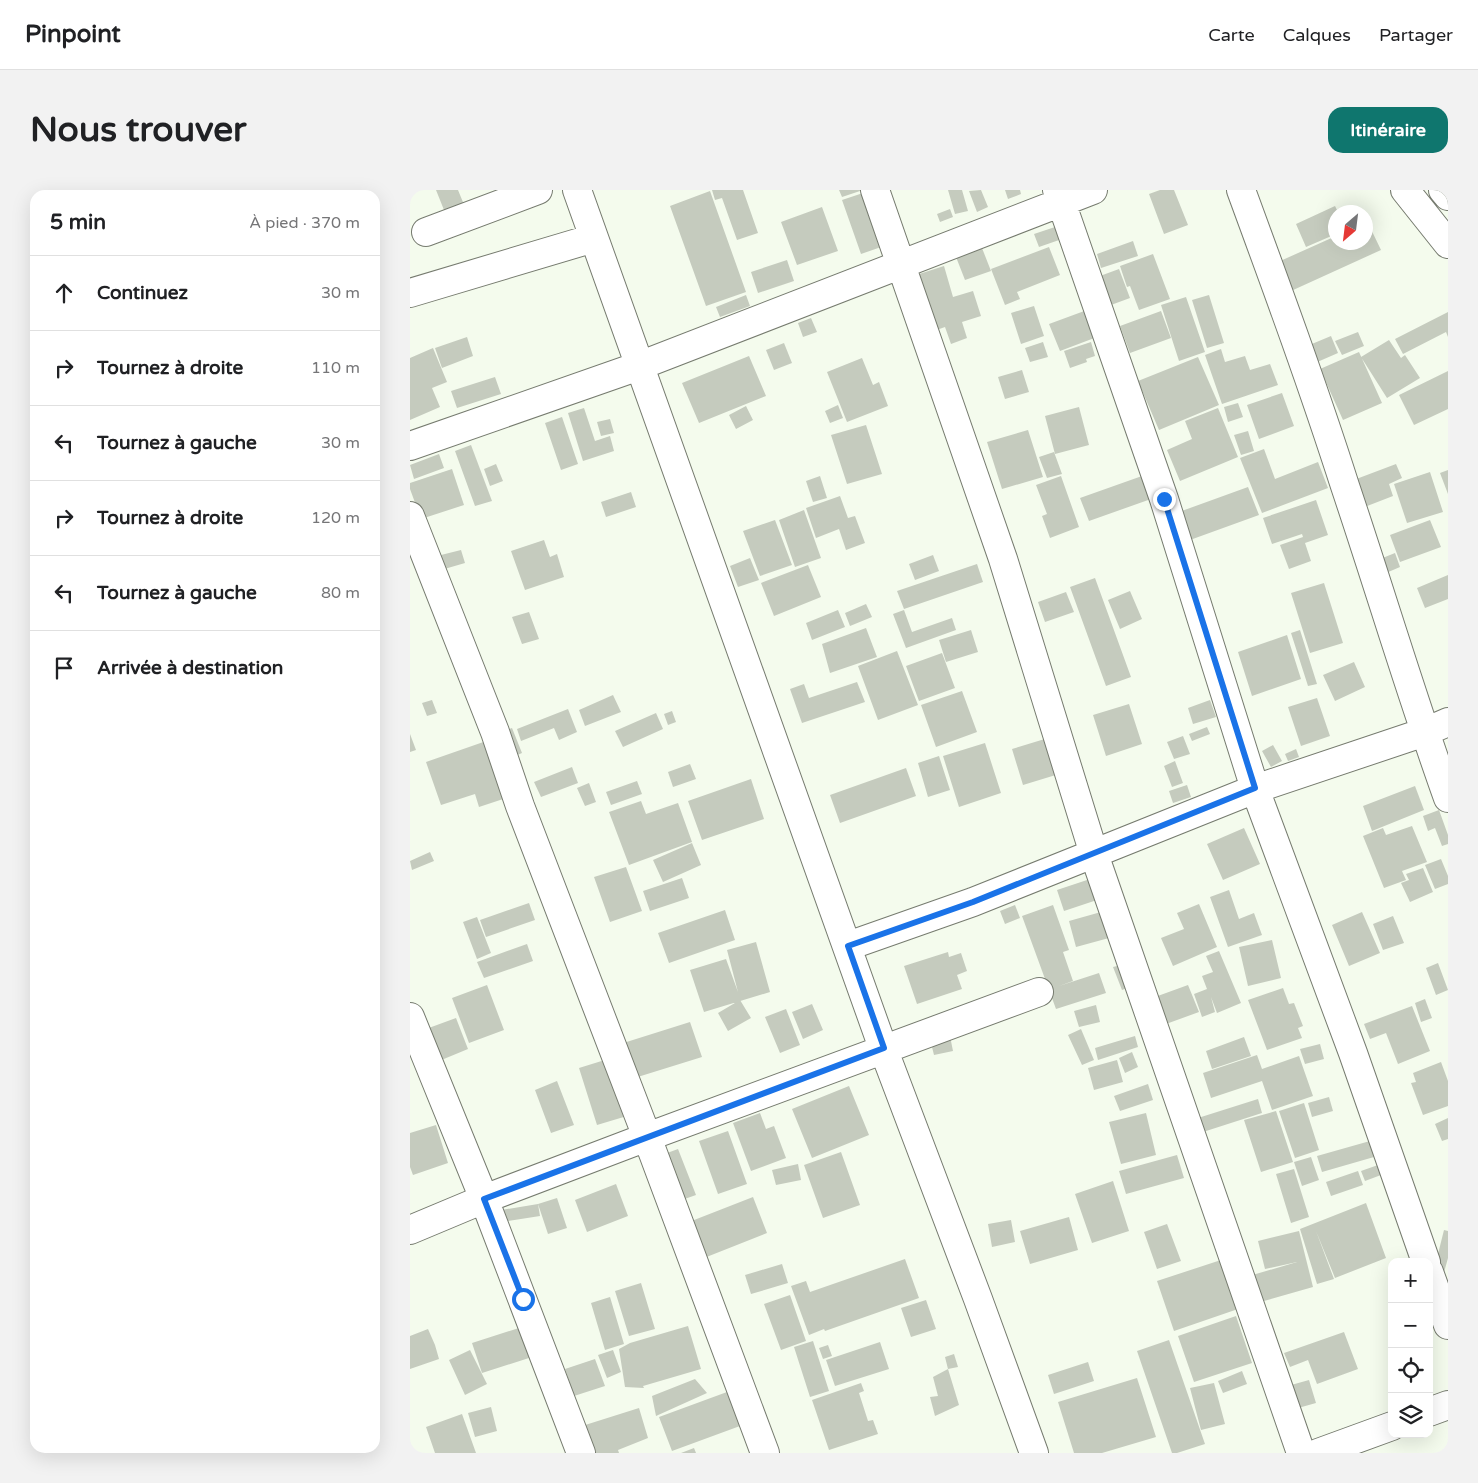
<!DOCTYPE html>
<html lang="fr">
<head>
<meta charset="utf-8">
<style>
	:root { --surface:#fff; --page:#f2f2f2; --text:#202124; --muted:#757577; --line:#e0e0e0; --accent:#0f766e }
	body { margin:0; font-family:"Varela Round",sans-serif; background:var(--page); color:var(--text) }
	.controls { position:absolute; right:15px; bottom:15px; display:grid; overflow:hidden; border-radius:10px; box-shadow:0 5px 20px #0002 }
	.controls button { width:45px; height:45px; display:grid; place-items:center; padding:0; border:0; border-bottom:1px solid var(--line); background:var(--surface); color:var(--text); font:25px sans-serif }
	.compass { position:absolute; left:918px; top:15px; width:45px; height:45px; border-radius:50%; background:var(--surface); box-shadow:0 5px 20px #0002; rotate:208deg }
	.stop { position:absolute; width:15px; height:15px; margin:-11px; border:4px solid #1a73e8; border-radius:50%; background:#fff }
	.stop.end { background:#1a73e8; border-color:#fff; box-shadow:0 1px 5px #0008 }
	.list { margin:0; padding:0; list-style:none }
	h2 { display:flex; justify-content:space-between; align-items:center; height:65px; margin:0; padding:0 20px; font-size:21px }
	h2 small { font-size:16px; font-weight:400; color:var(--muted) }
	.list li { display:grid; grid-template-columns:32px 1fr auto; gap:15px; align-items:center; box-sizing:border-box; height:75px; padding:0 20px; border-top:1px solid var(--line) }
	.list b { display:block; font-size:19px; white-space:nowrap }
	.list em { font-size:16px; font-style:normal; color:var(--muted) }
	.icon { flex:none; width:28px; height:28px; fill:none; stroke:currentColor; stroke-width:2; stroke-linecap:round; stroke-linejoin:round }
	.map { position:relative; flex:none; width:1038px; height:1263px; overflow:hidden; border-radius:15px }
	header { display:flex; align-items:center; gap:30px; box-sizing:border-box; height:70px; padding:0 25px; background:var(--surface); border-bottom:1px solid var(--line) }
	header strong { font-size:24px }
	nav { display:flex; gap:28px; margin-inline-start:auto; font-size:18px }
	.intro { display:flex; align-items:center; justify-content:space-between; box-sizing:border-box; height:120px; padding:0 30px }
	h1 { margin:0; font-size:35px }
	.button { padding:12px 22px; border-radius:15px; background:var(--accent); color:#fff; font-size:18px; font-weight:700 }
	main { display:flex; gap:30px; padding:0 30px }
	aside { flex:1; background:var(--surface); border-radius:15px; box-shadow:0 5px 20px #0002 }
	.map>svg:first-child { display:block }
	.building { fill:#c5cbbe }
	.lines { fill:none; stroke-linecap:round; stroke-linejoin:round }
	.minor-casing { stroke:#767b6f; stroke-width:30 }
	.minor { stroke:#fff; stroke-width:28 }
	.route { stroke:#1a73e8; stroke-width:6 }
</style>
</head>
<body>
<header>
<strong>Pinpoint</strong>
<nav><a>Carte</a><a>Calques</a><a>Partager</a></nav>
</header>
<div class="intro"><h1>Nous trouver</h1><a class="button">Itinéraire</a></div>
<main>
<aside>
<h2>5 min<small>À pied · 370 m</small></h2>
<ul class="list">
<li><svg class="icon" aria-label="ahead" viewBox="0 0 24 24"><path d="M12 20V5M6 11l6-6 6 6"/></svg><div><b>Continuez</b></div><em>30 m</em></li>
<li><svg class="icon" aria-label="right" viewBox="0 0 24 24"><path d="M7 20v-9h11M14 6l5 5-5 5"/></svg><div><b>Tournez à droite</b></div><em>110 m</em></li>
<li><svg class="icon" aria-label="left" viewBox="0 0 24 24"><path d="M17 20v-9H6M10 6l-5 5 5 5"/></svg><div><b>Tournez à gauche</b></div><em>30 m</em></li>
<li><svg class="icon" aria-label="right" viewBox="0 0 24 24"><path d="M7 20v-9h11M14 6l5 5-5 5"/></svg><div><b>Tournez à droite</b></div><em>120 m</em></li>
<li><svg class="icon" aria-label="left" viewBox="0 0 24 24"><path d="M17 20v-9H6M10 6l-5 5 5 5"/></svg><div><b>Tournez à gauche</b></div><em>80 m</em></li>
<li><svg class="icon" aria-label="arrive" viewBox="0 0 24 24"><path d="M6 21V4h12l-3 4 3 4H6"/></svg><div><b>Arrivée à destination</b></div></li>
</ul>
</aside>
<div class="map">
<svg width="1038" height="1263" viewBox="0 0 1038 1263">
	<rect width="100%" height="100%" fill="#f4fbed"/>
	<path class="building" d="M26 0H48L57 22 38 30Z
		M302 0H333L348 43 327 50 312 8 305 10Z
		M429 0H453L432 7Z
		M538 0H552L558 21 545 24Z
		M571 0 578 17 567 22 559 1Z
		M595 0H610L611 4 598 9Z
		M750 0H764L778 35 754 44 739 4Z
		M300 1 336 102 296 116 260 16Z
		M456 2 474 56 451 64 432 10Z
		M925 16 928 22H926V44L896 57 886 34Z
		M412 17 428 61 387 75 371 32Z
		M540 19 543 27 530 32 527 24Z
		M957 31 971 60 881 101 868 72 926 46V52H956V32Z
		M648 36 652 49 629 57 624 44Z
		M723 51 728 66 691 78 687 64Z
		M639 57 650 85 607 102 610 109 595 115 581 79Z
		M572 58 581 81 555 90 546 67Z
		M743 64 760 109 729 120 720 96 717 97 710 76Z
		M377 70 384 91 348 103 341 82Z
		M534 76 543 107 563 101 571 126 552 132 557 148 541 154 535 137 521 142 503 86Z
		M709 79 720 108 701 115 690 86Z
		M336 105 340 116 310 127 306 117Z
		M799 105 814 153 797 158 782 110Z
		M776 107 795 162 769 171 751 115Z
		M624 116 634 146 611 154 601 123Z
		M677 120 687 147 650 161 639 134Z
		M751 121 761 148 720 163 710 136Z
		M1038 122V147L1036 142 993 164 985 149Z
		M401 128 407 142 393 147 388 133Z
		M948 142 954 156 932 165 925 151Z
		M921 146 928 163 905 173 897 156Z
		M57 147 63 166 32 178 25 158Z
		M979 150 991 168 995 165 1010 188 977 208 951 167Z
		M633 152 638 167 620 172 615 158Z
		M681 152 685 166 676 169 677 172 660 178 654 161Z
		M374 153 382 173 364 180 356 160Z
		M23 158 37 192 22 198 30 217 0 230V168Z
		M811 159 815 172 835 166 840 180 860 174 868 195 812 214 795 165Z
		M949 162 972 213 933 230 910 179Z
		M339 166 356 206 289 233 272 193Z
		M788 167 809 215 749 240 728 191Z
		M452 168 463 195 469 192 478 216 437 232 417 182Z
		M612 180 619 202 595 209 588 187Z
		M1038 181V219L1004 235 989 205Z
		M85 187 91 204 47 218 41 201Z
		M872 203 884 236 849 249 837 215Z
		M828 213 833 227 818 232 814 217Z
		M428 215 433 228 420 233 415 221Z
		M336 216 343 230 326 239 319 225Z
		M669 217 679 255 645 264 635 226Z
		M174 218 185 251 200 246 204 261 173 271 158 223Z
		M808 218 828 267 770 291 757 260 782 249 775 231Z
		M152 227 168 274 151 280 135 233Z
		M200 229 204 243 191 246 187 232Z
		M456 235 472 284 437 294 421 245Z
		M618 240 633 287 592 299 577 252Z
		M838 241 844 261 831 265 824 245Z
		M61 255 82 311 65 316 45 261Z
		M854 259 865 289 908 272 918 298 852 323 830 268Z
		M644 262 652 284 637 288 629 267Z
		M29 264 34 278 4 289 0 275Z
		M86 274 93 291 80 296 74 279Z
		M986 274 992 288 979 294 983 306 952 318 941 291Z
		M42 279 54 315 11 329 0 299V293Z
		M1038 280V304L1030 283Z
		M1020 282 1033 322 997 333 984 294Z
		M410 286 417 308 403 312 396 291Z
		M651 286 669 337 640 348 632 326 637 324 626 295Z
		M732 286 741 309 679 331 670 308Z
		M838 297 849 325 780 350 769 322Z
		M221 302 226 317 196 327 191 312Z
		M430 306 438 328 445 326 455 353 436 360 429 339 406 348 396 318Z
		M906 310 918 345 895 353 901 371 879 379 870 355 893 347 892 344 862 354 853 328Z
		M394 320 411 368 385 377 369 330Z
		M365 330 382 375 350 386 333 341Z
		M1020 330 1031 357 990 372 980 345Z
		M134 350 140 367 147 364 154 387 115 400 101 361Z
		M51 360 55 373 31 380 27 366Z
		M985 363 990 377 976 383 970 369Z
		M523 365 529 381 505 390 499 374Z
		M340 368 349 390 328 397 320 376Z
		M567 374 573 392 494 419 487 401Z
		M398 375 411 407 364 426 351 393Z
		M1038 385V409L1015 418 1007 398Z
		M685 388 721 487 696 496 660 397Z
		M914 393 933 453 900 463 881 403Z
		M720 401 732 429 710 439 698 410Z
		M656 402 664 422 635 432 628 412Z
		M456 414 462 427 440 436 435 423Z
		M428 420 435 437 402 450 396 433Z
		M494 420 502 442 542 428 546 440 496 458 483 424Z
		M119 422 129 449 112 454 102 427Z
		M456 438 467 467 420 483 412 454Z
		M561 440 568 462 536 472 529 450Z
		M890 440 907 494 898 496 881 443Z
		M877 445 891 489 842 506 828 462Z
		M487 461 508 515 468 530 448 476Z
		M532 463 545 498 509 511 496 476Z
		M944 472 955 497 925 511 913 485Z
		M447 492 455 512 392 533 380 499 394 494 399 508Z
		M552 501 567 542 526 557 511 515Z
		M203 505 211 522 175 536 169 520Z
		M907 508 920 546 891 556 878 517Z
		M22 510 27 523 17 526 12 513Z
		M800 510 806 527 783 534 778 518Z
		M719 514 732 554 696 566 683 525Z
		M158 519 167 542 149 550 144 538 111 551 107 539Z
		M262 521 266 532 258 535 254 524Z
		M246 523 253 539 213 557 205 541Z
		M797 537 800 544 782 551 779 544Z
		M102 538 112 563 98 569 89 543Z
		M0 544 6 560 0 562Z
		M773 546 780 564 764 569 757 552Z
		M638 548 649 584 613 595 602 559Z
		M82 549 102 606 69 617 65 604 31 615 16 572Z
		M575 553 591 603 549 617 533 566Z
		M863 555 872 571 861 577 852 561Z
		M886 559 889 567 878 571 875 564Z
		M529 566 540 600 518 607 508 573Z
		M765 571 773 593 762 597 754 576Z
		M280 574 286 589 263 597 258 582Z
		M162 577 168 593 131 607 124 592Z
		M496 578 506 606 430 633 420 605Z
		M341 589 354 629 292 650 278 611Z
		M227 591 232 604 201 615 196 602Z
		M179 593 186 612 175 616 167 598Z
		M777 595 781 607 763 613 759 601Z
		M1005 596 1014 620 962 641 953 616Z
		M231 611 236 624 268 613 282 652 219 675 199 622Z
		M1029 620 1038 645V654L1032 656 1025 638 1018 641 1013 626Z
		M1002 636 1017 672 992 681 996 690 974 698 953 646 973 638 976 645Z
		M834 638 850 674 813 690 797 654Z
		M282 653 291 675 253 692 243 670Z
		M20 662 24 671 2 680 0 671Z
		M1031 669 1038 686V694L1025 699 1015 675Z
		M216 677 232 721 200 732 184 687Z
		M1013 678 1023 702 1000 712 991 693 999 690 996 684Z
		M272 688 279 708 240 721 233 701Z
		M680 689 687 710 654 721 647 700Z
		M819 700 829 729 844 723 852 745 818 757 800 707Z
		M119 713 125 730 76 747 70 730Z
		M789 714 807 757 763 776 751 748 774 739 767 723Z
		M605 715 610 728 595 734 590 721Z
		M643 715 659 760 653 762 663 791 649 796 689 783 696 803 646 819 612 726Z
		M315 720 325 750 259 773 248 743Z
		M691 722 699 748 666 757 659 731Z
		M952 722 970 763 939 776 922 735Z
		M983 726 994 753 973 760 963 734Z
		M67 727 81 763 67 769 53 732Z
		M862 750 871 788 838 796 829 757Z
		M346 752 360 802 294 822 280 780 316 769 328 802 317 760Z
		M117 754 123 771 74 788 67 772Z
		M809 761 831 813 807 823 801 807 805 822 792 827 784 804 797 799 792 786 803 782 796 766Z
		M538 762 539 767 551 763 557 781 547 785 552 799 507 814 494 776Z
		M1028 773 1038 800 1026 805 1016 778Z
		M711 775 720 797 712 800 703 777Z
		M77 795 94 840 59 853 42 808Z
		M778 795 789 822 756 834 745 807Z
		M873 798 879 814 884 813 893 836 888 838 892 848 857 860 838 810Z
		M1015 809 1022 828 1011 832 1005 813Z
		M330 810 341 828 318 841 308 823Z
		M402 814 413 840 393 849 382 822Z
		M686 815 690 832 669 837 664 821Z
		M1002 816 1020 861 988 874 976 843 960 849 954 834Z
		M376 819 390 855 370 863 355 827Z
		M46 828 58 859 29 871 16 839Z
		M280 832 292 867 218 890 207 855Z
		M671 839 684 870 672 875 658 845Z
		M539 841 543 861 524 865 519 845Z
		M725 846 728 857 688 870 685 858Z
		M834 847 841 866 802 879 796 861Z
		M910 854 914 869 895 874 890 859Z
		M722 862 728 877 715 883 709 868Z
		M847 865 852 879 889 866 903 906 862 920 852 891 801 908 793 883Z
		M198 869 217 926 187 935 169 878Z
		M707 870 713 892 684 900 678 878Z
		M1031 872 1038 891V916L1013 925 1001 893 1006 892 1003 883Z
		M147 891 164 935 141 943 125 900Z
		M738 894 743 910 710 921 704 906Z
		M439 896 459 945 402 968 382 919Z
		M919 907 923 921 902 927 898 913Z
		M848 909 852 923 793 942 788 928Z
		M894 913 909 960 885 968 869 921Z
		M866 921 883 972 851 982 834 930Z
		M350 923 356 939 364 936 376 968 341 981 323 933Z
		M736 923 746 965 711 974 699 932Z
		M1038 928V949L1032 951 1025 934Z
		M26 935 38 973 3 985 0 977V943Z
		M318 941 337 994 308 1004 289 951Z
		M960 951 964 967 912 982 907 966Z
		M268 959 286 1005 266 1012 249 966Z
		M431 962 450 1015 413 1028 394 975Z
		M767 965 774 988 716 1004 709 981Z
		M901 967 909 990 892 996 884 972Z
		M388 974 391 990 366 995 362 980Z
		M968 975 971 985 955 991 951 981Z
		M884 979 899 1027 881 1033 866 984Z
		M948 981 953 995 921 1006 916 992Z
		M703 991 719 1041 682 1053 665 1004Z
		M206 994 218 1026 177 1042 165 1010Z
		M343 1007 357 1043 294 1068 279 1032Z
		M147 1008 157 1038 138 1044 128 1014Z
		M956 1013 976 1068 925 1088 906 1041 924 1089 907 1094 890 1039Z
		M128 1014 130 1026 86 1033 85 1021Z
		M659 1027 668 1060 620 1074 610 1041Z
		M601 1030 605 1052 582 1057 578 1034Z
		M757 1034 771 1071 747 1079 734 1042Z
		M1034 1040 1038 1041V1068L1033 1086 1023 1084Z
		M889 1041 903 1097 847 1113 839 1086 887 1072 855 1079 848 1051Z
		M495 1069 509 1108 415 1141 414 1139 399 1145 381 1096 396 1091 400 1102Z
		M811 1070 828 1119 764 1141 747 1091Z
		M372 1074 378 1093 341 1104 335 1085Z
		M231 1093 245 1139 219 1146 205 1101Z
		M380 1105 396 1151 371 1160 354 1114Z
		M200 1107 214 1154 195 1160 181 1113Z
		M516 1110 526 1139 501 1147 491 1118Z
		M826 1126 842 1173 784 1192 768 1146Z
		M278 1136 291 1179 233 1196 234 1198 215 1197 209 1159 220 1153Z
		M109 1138 119 1168 72 1183 62 1153Z
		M18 1139 25 1155 29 1169 0 1179V1146Z
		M934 1142 948 1179 907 1194 898 1170 880 1177 874 1163Z
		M759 1150 795 1254 767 1263H762L727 1161Z
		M403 1151 419 1201 400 1207 384 1157Z
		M470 1152 479 1179 425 1196 416 1170Z
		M418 1155 422 1166 413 1169 409 1158Z
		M60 1160 77 1194 55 1205 39 1170Z
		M203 1160 211 1182 197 1188 188 1165Z
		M544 1164 548 1177 538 1179 535 1167Z
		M185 1169 195 1196 164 1206 155 1179Z
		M678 1172 684 1191 644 1204 638 1185Z
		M538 1179 549 1215 525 1226 520 1207 528 1206 523 1187Z
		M832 1181 837 1194 813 1203 808 1191Z
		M727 1188 746 1247 692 1263H664L648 1212Z
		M285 1189 297 1203 246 1226 242 1206Z
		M899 1190 906 1213 881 1220 874 1197Z
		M451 1193 454 1201 449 1203 458 1231 463 1230 468 1244 419 1260 402 1210Z
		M804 1193 815 1234 791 1240 780 1198Z
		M317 1202 330 1236 262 1261 249 1227Z
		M81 1217 87 1241 65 1247 58 1223Z
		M229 1218 238 1248 208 1260 209 1263H184L172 1236Z
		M52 1224 66 1263H25L16 1237Z
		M284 1258 286 1263H271Z"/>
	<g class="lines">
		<defs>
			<path id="minor" d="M167 0 473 858 568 1109 624 1263
				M465 0 593 369 684 664 891 1263
				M647 0 754 309 845 599 943 863 1016 1072
				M831 0C867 98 903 196 935 296 970 400 1001 505 1038 608
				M995 0 1038 54
				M1033 0 1038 6
				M16 42 128 0
				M0 103 184 48
				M0 256 229 176 683 0
				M0 326 85 542 110 616 237 947 355 1263
				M438 756 563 712 845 599 1015 542 1038 532
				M0 827 74 1009 171 1263
				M0 1040 74 1009 237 947 629 802
				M1019 1082 1038 1135
				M1019 1222 1038 1215
				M908 1263 982 1236"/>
		</defs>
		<use href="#minor" class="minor-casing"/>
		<use href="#minor" class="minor"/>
	</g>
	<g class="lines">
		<path class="route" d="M113 1109 74 1009 474 858 438 756 563 712 845 598 754 309"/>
	</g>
</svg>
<div class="controls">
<button>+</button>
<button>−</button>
<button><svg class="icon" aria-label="locate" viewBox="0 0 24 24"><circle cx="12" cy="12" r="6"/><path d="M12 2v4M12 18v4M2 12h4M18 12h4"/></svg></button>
<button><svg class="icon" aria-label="layers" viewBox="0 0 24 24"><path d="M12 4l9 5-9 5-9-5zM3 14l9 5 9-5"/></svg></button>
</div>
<svg class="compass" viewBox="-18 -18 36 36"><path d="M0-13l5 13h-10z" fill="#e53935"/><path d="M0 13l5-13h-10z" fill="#757577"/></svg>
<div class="stop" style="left:113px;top:1109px"></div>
<div class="stop end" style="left:754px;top:309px"></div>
</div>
</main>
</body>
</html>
